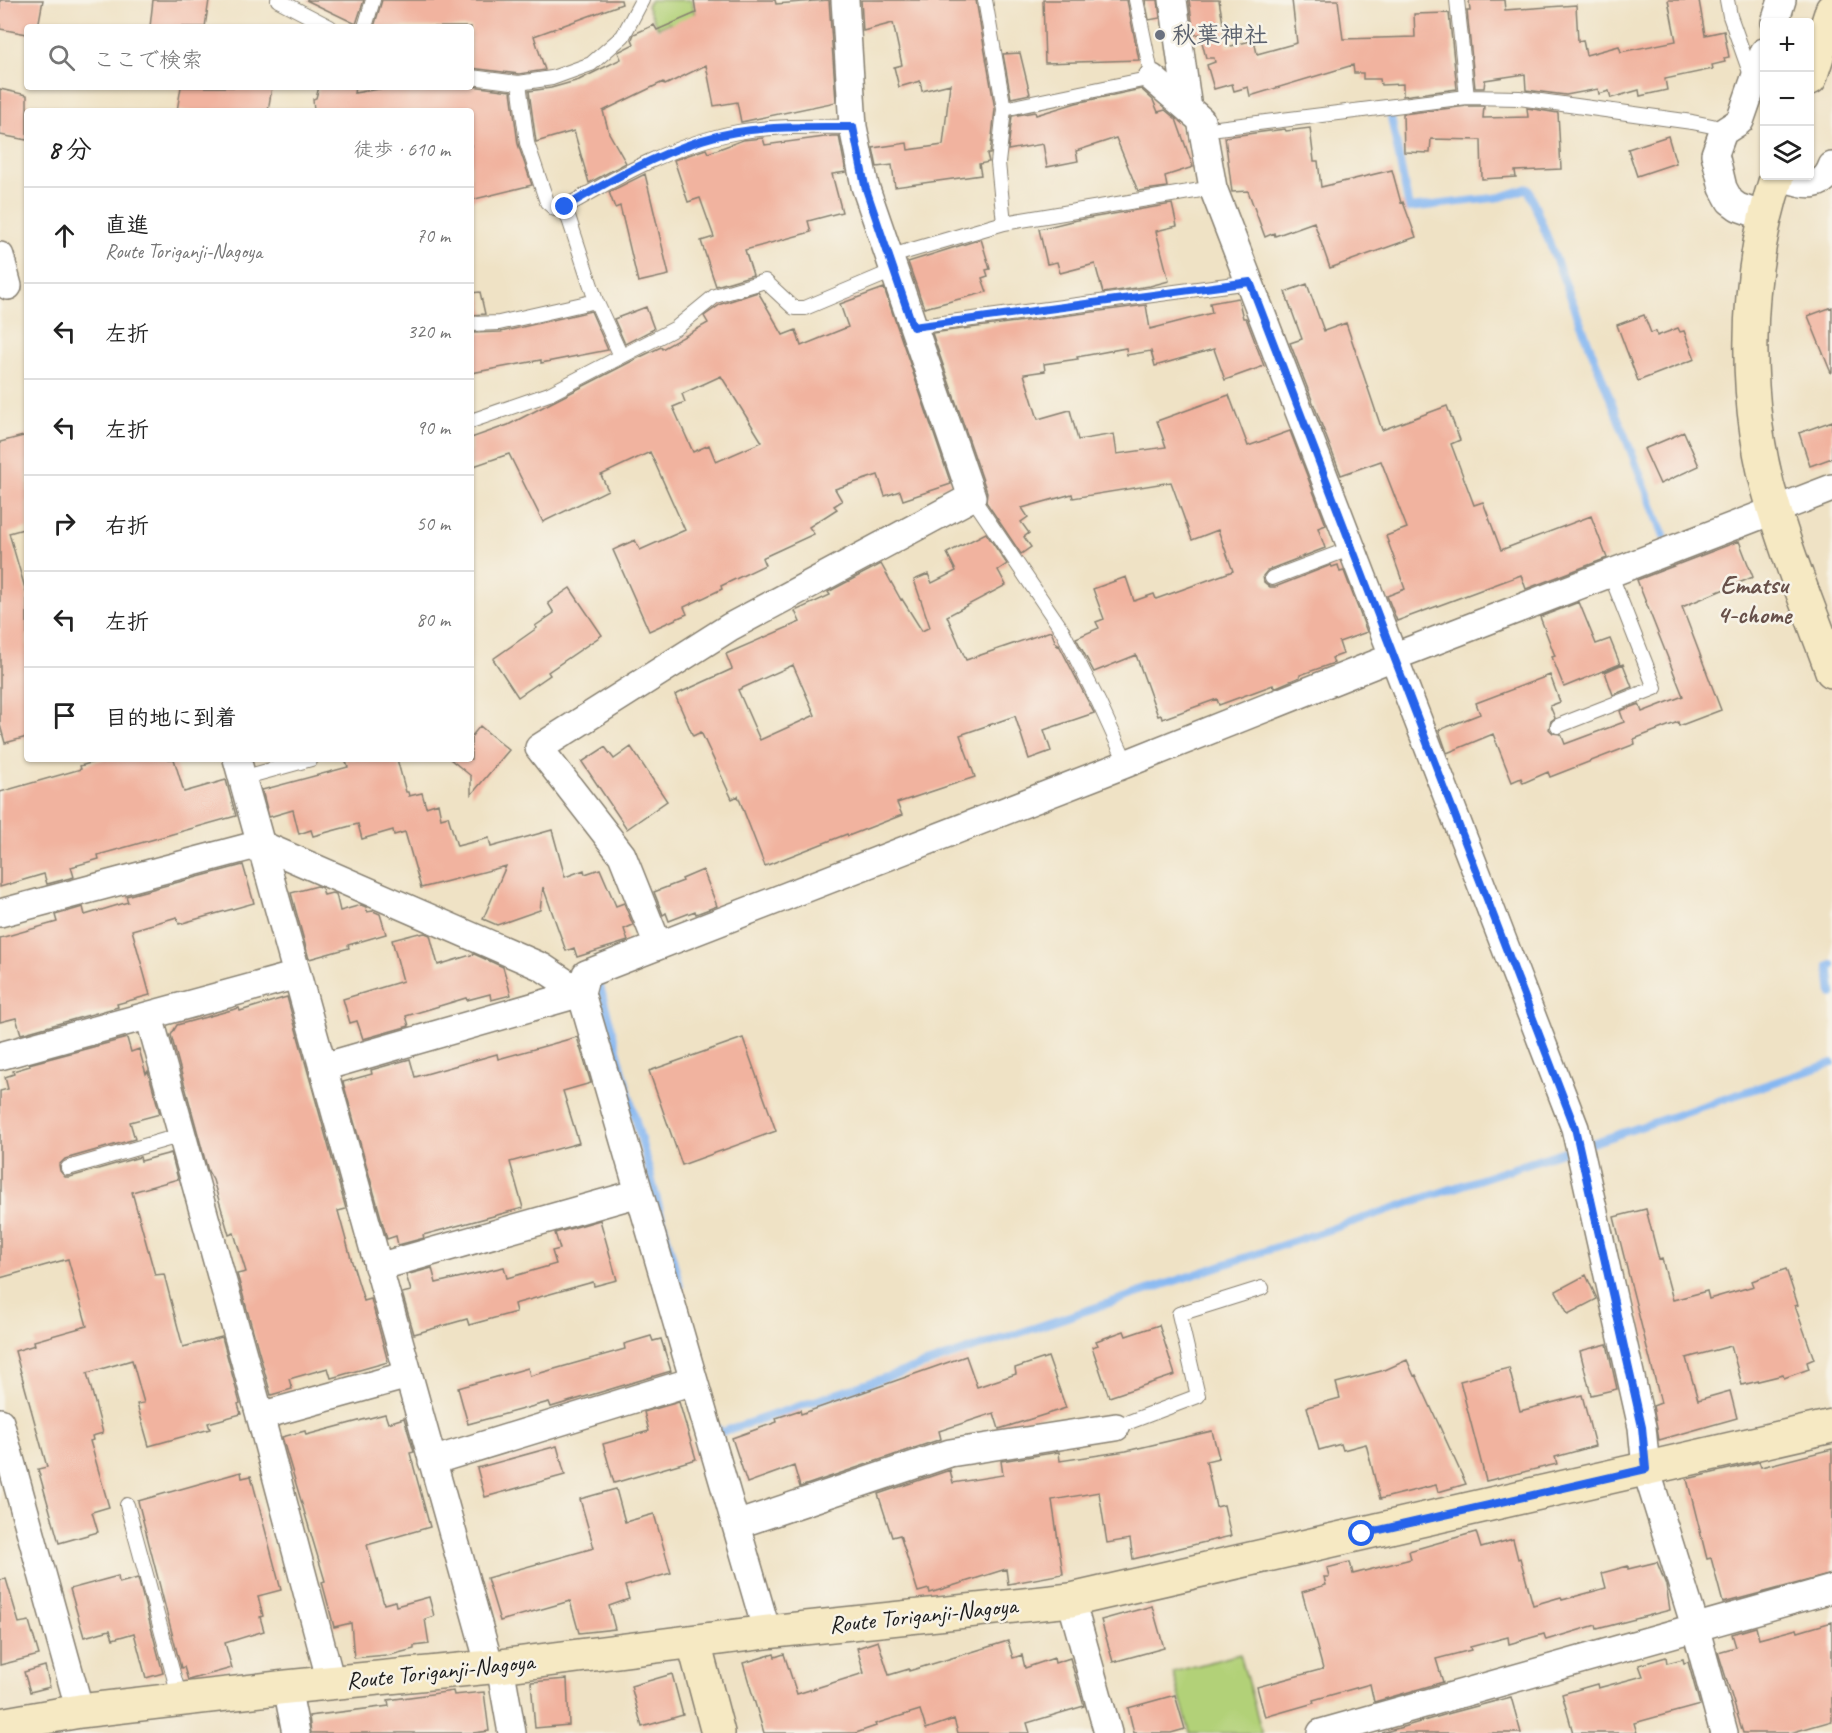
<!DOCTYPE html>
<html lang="ja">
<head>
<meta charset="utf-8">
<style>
	:root { --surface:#fff; --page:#f6f6f6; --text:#222; --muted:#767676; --line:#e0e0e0 }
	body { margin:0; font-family:Caveat,"Klee One",sans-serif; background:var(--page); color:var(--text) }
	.controls { position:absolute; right:18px; top:18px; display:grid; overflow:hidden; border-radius:6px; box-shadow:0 2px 4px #0004 }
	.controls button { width:54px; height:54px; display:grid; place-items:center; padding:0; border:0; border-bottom:2px solid var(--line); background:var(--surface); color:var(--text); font:30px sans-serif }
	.stop { position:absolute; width:18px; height:18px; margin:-14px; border:4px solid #2563eb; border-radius:50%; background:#fff }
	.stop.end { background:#2563eb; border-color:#fff; box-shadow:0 2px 6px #0008 }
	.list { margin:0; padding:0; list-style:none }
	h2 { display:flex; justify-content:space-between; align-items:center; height:78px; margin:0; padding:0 24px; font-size:26px }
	h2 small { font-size:20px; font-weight:400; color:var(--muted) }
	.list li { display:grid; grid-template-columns:39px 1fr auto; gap:18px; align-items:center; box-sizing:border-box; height:96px; padding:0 24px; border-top:2px solid var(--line) }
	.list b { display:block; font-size:22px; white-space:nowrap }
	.list p { margin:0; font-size:20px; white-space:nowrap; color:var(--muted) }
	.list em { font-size:20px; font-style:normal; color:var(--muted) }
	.icon { flex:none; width:33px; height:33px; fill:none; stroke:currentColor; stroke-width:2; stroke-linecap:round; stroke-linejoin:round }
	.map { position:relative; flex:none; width:1832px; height:1733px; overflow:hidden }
	.search { position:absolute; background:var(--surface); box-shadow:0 2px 4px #0004; left:24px; top:24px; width:450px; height:66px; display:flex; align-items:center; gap:15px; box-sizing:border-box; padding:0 21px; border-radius:6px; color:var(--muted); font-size:22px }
	.panel { position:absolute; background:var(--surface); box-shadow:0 2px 4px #0004; left:24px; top:108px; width:450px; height:654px; border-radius:6px }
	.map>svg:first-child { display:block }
	.green { fill:#b2d178; stroke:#67764a; stroke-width:1.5 }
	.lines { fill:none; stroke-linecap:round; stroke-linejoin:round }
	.stream { stroke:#85b7f2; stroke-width:8 }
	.building { fill:#f1b39f; fill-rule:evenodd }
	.lane-casing { stroke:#867f70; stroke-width:16 }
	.street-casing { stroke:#867f70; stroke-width:30 }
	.secondary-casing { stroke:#867f70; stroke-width:36 }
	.lane { stroke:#fff; stroke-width:14 }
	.street { stroke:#fff; stroke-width:27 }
	.secondary { stroke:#f6e9c3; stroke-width:33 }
	.route { stroke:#2563eb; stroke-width:8 }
	.worship-dot { fill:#6b7280; stroke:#f7f3e8; stroke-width:2 }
	.labels { text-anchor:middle; stroke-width:5; stroke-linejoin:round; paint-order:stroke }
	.worship-label { font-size:24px; font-weight:bold; fill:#5b616d; stroke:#f7f3e8; text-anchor:start }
	.street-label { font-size:24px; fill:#1c1c1c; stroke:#f7f3e8 }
	.neighbourhood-label { font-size:26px; font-weight:bold; fill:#67514a; stroke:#f7f3e8 }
</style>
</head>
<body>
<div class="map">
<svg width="1832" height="1733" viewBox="0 0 1832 1733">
	<rect width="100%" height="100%" fill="#f7f3e8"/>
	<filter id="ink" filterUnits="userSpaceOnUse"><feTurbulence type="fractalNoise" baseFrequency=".0167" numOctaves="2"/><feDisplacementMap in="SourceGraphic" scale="12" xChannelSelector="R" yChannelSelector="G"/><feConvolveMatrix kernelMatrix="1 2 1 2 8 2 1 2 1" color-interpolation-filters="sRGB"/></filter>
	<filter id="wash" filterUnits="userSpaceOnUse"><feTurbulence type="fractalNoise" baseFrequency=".008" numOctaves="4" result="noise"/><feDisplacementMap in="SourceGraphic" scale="24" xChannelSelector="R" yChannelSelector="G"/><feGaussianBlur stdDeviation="1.35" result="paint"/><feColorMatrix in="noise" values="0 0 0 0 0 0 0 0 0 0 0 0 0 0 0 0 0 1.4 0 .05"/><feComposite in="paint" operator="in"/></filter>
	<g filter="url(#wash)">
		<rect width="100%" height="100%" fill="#efe2c5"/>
		<path class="green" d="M651 0H692L701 46 694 48 669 23 658 28 647 6Z
			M1240 1654 1262 1733H1190L1173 1672Z"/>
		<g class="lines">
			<path class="stream" d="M1390 112 1409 208 1501 197 1528 188 1664 536
				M1832 965 1829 966 1832 994
				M600 986 680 1286
				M1589 1144 1832 1063
				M718 1429 719 1433 1571 1149"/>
		</g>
		<g id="blocks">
			<path class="building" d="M0 0H43L38 27H27V34L0 29Z
				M153 0H209L205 27H150Z
				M306 0H364L356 24Z
				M382 0H621L622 4 534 36 545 70 519 74 471 68V27H374Z
				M694 0H775L776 4 829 0 836 102 741 122 737 102 714 106 706 65 665 85 663 82 603 111 609 133 626 163 589 183 574 131 536 142 529 91 551 88 579 80 621 59 618 52 634 44 632 39 634 34 654 25 657 30 696 13Z
				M861 0H976L995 109 990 154H987L989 162 979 164 981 175 895 187 892 165 877 167 873 148 907 143 908 150 943 145 950 84 922 91 920 81 899 87 894 67 902 65 893 23 863 31Z
				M1043 0H1127L1139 60 1045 63Z
				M1145 0H1158L1160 18 1149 20Z
				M1189 0H1219L1227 47 1254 40 1257 54 1297 43 1292 0H1338L1343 39 1415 37 1414 14 1449 13 1457 89 1403 96V84L1381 85 1380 79H1363V73H1354L1353 65 1250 96 1248 87 1234 91 1232 84 1214 89 1207 65 1215 62 1214 58H1206L1200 34 1194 35Z
				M1469 0H1504L1505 10 1576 5 1578 41 1583 40 1586 55 1619 46 1621 52 1676 41 1668 0H1699L1705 35 1724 31 1729 57 1724 58 1725 62 1712 65 1713 69 1665 79 1667 90 1640 96 1639 90 1611 98 1609 91 1599 94 1598 89 1566 95 1526 90 1525 74 1485 80 1484 88H1475L1467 11H1470Z
				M1020 53 1030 94 1011 98 1003 54Z
				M471 86 511 91 518 144 532 185 471 200V111H314L313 99 316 98 319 87H355L354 93 391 87Z
				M181 87H272L268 111H177Z
				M0 89 27 95V140L0 135Z
				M1141 89 1153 100 1158 112 1165 110 1176 119 1193 167 1165 176 1167 187 1138 191 1116 138 1076 151 1078 161 1047 167 1043 144 1008 150 1012 116 1035 112 1036 115 1076 103Z
				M1467 106H1484L1483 118 1528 117 1527 108 1558 113 1561 169 1515 171 1516 177 1482 179 1481 140 1431 139 1430 153 1404 152 1403 114Z
				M1310 128 1314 161H1318L1321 187 1392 170 1401 203 1403 202 1416 237 1330 268 1314 222 1275 236 1274 233 1265 237 1248 191 1232 192 1225 137 1285 129 1286 131Z
				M832 136H839L846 172 832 174 842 212 808 221 811 232 745 250 753 275 716 286 701 241 714 237 700 198 688 202 674 160 706 149 708 153 743 140 763 138 765 145Z
				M1668 136 1676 163 1637 176 1628 149Z
				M645 174 669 275 638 282 620 206 615 208 609 192Z
				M1172 204 1177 226 1156 231 1169 281 1150 286 1103 293 1095 264 1060 273 1057 262 1047 264 1039 229 1072 221Z
				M981 239 990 269 986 270 988 276 982 278 987 292 924 308 908 262Z
				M1307 284 1324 331 1346 323 1382 430 1447 406 1460 440 1451 444 1474 505 1483 502 1501 550 1591 516 1607 558 1526 589 1521 575 1397 621 1387 596 1405 589 1386 536 1407 528 1381 461 1341 475 1290 343 1302 339 1285 292Z
				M884 288 951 484 903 500 900 491 885 496 878 475 835 489 842 501 834 506 837 509 809 527 814 534 762 558 765 565 721 586 722 589 684 607 687 614 649 631 613 550 635 540 640 550 685 530 650 452 601 475 608 490 543 522 509 454 471 467V438L508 425 636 359 661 347 662 349 708 323 704 316 721 304 758 292 783 335 796 330 801 346 848 327 840 304ZM721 376 762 442 716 462 709 445 693 452 673 407 685 402 682 394Z
				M480 292 485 314 471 315V293Z
				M1238 298 1243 318H1246L1264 366 1225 380 1214 349 1155 366 1151 351 1127 355 1126 348 1077 357 1078 359 1044 364 1045 371 1024 374 1038 419 1070 410 1078 440 1114 434 1117 454 1166 447 1157 421 1229 395 1248 446 1290 431 1326 525 1318 528 1325 548 1268 570 1263 576 1264 582 1270 587H1275L1331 565 1332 567 1338 565 1340 572 1344 571 1367 632 1339 642 1343 654 1332 658 1334 663 1300 675V677L1274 688 1273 685 1219 705 1217 699 1162 719 1161 715 1158 716 1136 655 1094 672 1076 638 1099 628 1096 622 1104 619 1093 589 1126 577 1134 601 1154 594 1156 599 1233 571 1218 530 1192 540 1171 482 1073 498 1072 494 1022 508 1028 517 1021 522 1029 533 1024 537 1031 547 1021 554 986 502 987 492 932 333 1146 305 1150 329 1212 313 1210 303Z
				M646 307 654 329 625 344 614 319Z
				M1832 307V372L1831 373 1808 316Z
				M591 311 608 350 541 363V360L471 373V333L501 332Z
				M1644 315 1651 333 1656 331 1657 336 1678 328 1680 332 1684 331 1695 359 1638 381 1617 325Z
				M1832 421V458L1810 466 1799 433Z
				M1684 432 1699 466 1660 484 1644 449Z
				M27 435V528L9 533 27 595V737L5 743 0 725V442Z
				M986 533 1007 564 998 570 1006 585 947 616 966 660 1051 631 1057 646 1059 645 1094 713 1044 730 1051 751 1029 759 1015 716 960 735 975 777 897 803 902 815 848 836 847 834 765 866 738 796 732 799 701 732 693 736 675 695 732 669 726 654 800 622 795 611 830 595 828 592 881 564 901 600 902 599 922 631 930 627 914 580 928 574 932 583 956 571 947 553ZM793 665 815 715 760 740 738 690Z
				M1739 541 1753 577 1682 607 1721 710 1679 726 1678 722 1634 739 1635 744 1550 777 1548 772 1523 783 1521 778 1512 782 1493 734 1447 753 1439 730 1480 714 1476 703 1550 675 1560 702 1550 706 1555 718 1551 721 1549 729 1553 733 1561 734 1565 744 1624 722 1620 711 1639 704 1642 712 1683 696 1637 580Z
				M570 588 602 635 548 672 550 675 518 697 493 659 537 628 535 626 554 613 548 603Z
				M1579 602 1596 644 1610 639 1620 664 1564 687 1552 657 1555 656 1540 617Z
				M1623 664 1632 687 1613 695 1605 672Z
				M480 726 509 750 471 795V776L450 759H471V737Z
				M605 747 614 759 631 747 667 801 627 829 582 762Z
				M104 759H174L184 792 226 780 236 816 98 855 99 859 71 867 74 877 47 884 44 874 0 887V792L81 769 80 766Z
				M345 759H397L406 792H408L409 796 422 793 426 807 438 803 441 818 448 816 457 846 489 838 491 847 552 830 565 877 584 870 585 874 600 869 616 906 624 903 633 925 624 929 628 941 577 957 574 948 566 951 543 887 540 910 497 925 483 919 506 866 421 888 405 832 394 835 393 830 362 839 358 824 313 836 311 830 299 834 293 810 269 817 262 790 348 767Z
				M243 865 254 903 179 924 177 917 132 930 150 995 117 1004 118 1007 21 1034 16 1018 0 1022V938L57 922 55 915 83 907 85 915 128 902 126 896Z
				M703 870 717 906 696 914 695 911 669 921 666 913 663 915 654 892 683 881 682 879Z
				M317 886 322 888 324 895 332 893 336 894 340 911 361 905 366 907 367 912 373 911 380 914 386 934 348 945 349 948 309 959 291 893Z
				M419 933 420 934 425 933 430 935 438 965 474 954 503 967 511 995 491 1000 490 994 467 1000 466 998 406 1016 409 1026 363 1039 357 1021 350 1023 343 999 403 981 392 940Z
				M287 997 346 1209 338 1211 352 1262 364 1301 371 1299 388 1362 331 1378 328 1368 289 1379 292 1389 271 1395 237 1274 246 1272 234 1233 229 1235 213 1180 208 1171 171 1035 177 1025 239 1008 240 1011Z
				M577 1037 591 1083 563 1091 579 1143 510 1162 523 1208 423 1235 424 1238 398 1245 396 1236 387 1239 343 1082 372 1074 371 1070 410 1059 415 1077 497 1054 498 1059Z
				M127 1038 131 1052 139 1049 146 1074 148 1071 160 1114 130 1122 135 1139 65 1159 59 1165 60 1171 65 1177H70L140 1157 141 1161 171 1153 178 1179 132 1192 155 1275 164 1274 183 1347 222 1337 240 1403 238 1404 241 1414 208 1423 210 1429 149 1446 137 1404 144 1403 132 1360 87 1373 103 1433 92 1436 93 1440 90 1441 109 1507 92 1512 98 1532 59 1543 38 1469 47 1467 15 1351 35 1345 34 1341 87 1326 68 1259 0 1278V1091L8 1089 5 1077 14 1074 13 1071 30 1066 29 1064Z
				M743 1038 776 1131 682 1165 649 1071Z
				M1646 1209 1659 1260 1662 1259 1673 1300 1707 1291 1709 1299 1754 1286 1752 1281 1786 1269 1798 1305 1795 1306 1814 1359 1807 1362 1809 1369 1784 1378 1783 1375 1742 1385 1731 1346 1686 1358 1698 1400 1730 1391 1737 1418 1659 1440 1653 1406 1661 1403 1614 1217Z
				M600 1220 617 1280 594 1286 593 1282 514 1304 516 1312 469 1325 467 1319 414 1334 402 1293 411 1291 406 1275 432 1268 436 1283 504 1267 507 1278 556 1264 552 1251 560 1249 555 1233Z
				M1586 1275 1597 1299 1568 1314 1556 1291Z
				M1159 1325 1175 1375 1109 1397 1092 1347 1098 1345 1096 1341 1124 1331 1126 1336Z
				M651 1336 653 1341 661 1339 671 1371 551 1407 549 1402 468 1424 458 1388 528 1368 530 1376 625 1349 624 1344Z
				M1607 1344 1617 1389 1591 1395 1580 1351Z
				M966 1356 977 1387 1016 1374 1015 1368 1048 1357 1066 1408 999 1429 994 1413 939 1431 941 1439 800 1487 794 1466 747 1483 732 1438 777 1422 776 1418 800 1410 801 1414Z
				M1407 1360 1414 1376 1416 1375 1466 1484 1438 1492 1436 1485 1380 1499 1366 1444 1343 1450 1341 1444 1319 1450 1307 1407 1340 1398 1336 1383 1385 1370Z
				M1509 1368 1520 1411 1582 1395 1595 1446 1555 1457 1557 1464 1486 1481 1460 1381Z
				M679 1402 696 1459 614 1483 603 1444 649 1431 644 1412Z
				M385 1414 388 1423 404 1418 414 1452 410 1453 430 1527 367 1545 384 1604 395 1601 396 1606 429 1597 434 1616 425 1619 429 1644 414 1646V1649L387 1656 386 1655 354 1658 351 1623 334 1627 322 1582 325 1581 282 1437 305 1431 306 1435Z
				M1212 1431 1219 1458 1206 1461 1216 1507 1224 1505 1231 1536 1133 1559 1130 1539 1107 1543 1099 1492 1052 1500 1063 1574 1008 1584 1006 1569 930 1593 929 1589 918 1592 900 1535 892 1537 878 1494 950 1470 953 1483 1003 1475 1001 1461 1059 1452 1060 1461 1126 1451Z
				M557 1446 565 1475 485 1497 477 1468Z
				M1832 1449V1574L1723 1603 1711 1558 1707 1559 1687 1479 1759 1462 1761 1467Z
				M241 1472 242 1478 251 1476 281 1590 258 1596 263 1616 260 1617 264 1631 225 1643 232 1668 188 1680 184 1667 181 1668 138 1501Z
				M616 1489 625 1522 654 1514 671 1573 625 1586 629 1599 609 1606 615 1629 579 1633 570 1601 500 1621 487 1578 594 1548 580 1499Z
				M1476 1532 1481 1548 1513 1539 1518 1559 1520 1558 1533 1605 1561 1597 1562 1600 1606 1588 1602 1573 1628 1566V1569L1657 1562 1666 1585 1670 1610 1597 1629 1596 1625 1546 1640 1544 1634 1509 1644 1508 1637 1470 1647 1471 1650 1436 1659 1443 1682 1374 1702 1370 1684 1313 1700 1314 1703 1265 1717 1257 1687 1323 1669 1302 1592 1326 1585 1324 1577H1329L1327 1568 1350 1562 1353 1574 1411 1559 1409 1551Z
				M118 1576 119 1583 138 1578 163 1673 146 1678 134 1633 113 1639 110 1630 84 1637 70 1589Z
				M6 1579 19 1623 29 1621 39 1655 0 1665V1580Z
				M1152 1606 1164 1648 1113 1662 1101 1620Z
				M1832 1622V1721L1790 1733H1743L1718 1652 1736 1647 1732 1634 1756 1627 1759 1639 1797 1629 1798 1632Z
				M878 1641 889 1675 909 1669V1671L1008 1641 1013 1658 1022 1655 1025 1668 1054 1658 1055 1663 1070 1658 1084 1706 1027 1723 1030 1733H958L954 1719 926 1729 920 1710 875 1724 876 1726 856 1733H764L743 1663 774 1654 775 1657 784 1654 797 1694 864 1673 857 1648Z
				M1666 1657 1667 1663 1683 1659 1684 1663 1688 1662 1700 1705 1634 1723 1637 1733H1573L1562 1694 1597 1684 1598 1688 1643 1676 1639 1665Z
				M45 1666 50 1687 30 1692 24 1672Z
				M672 1674 683 1715 642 1727 631 1686Z
				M567 1679 569 1725 535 1728 531 1682Z
				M453 1691 454 1695 484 1692 489 1731 473 1733H311L309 1716 389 1706 388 1700Z
				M1175 1695 1185 1729 1171 1733H1134L1128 1708Z
				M1511 1697 1521 1733H1382L1451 1713Z"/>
		</g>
	</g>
	<g filter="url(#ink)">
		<use href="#blocks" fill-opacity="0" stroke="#867f70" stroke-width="1.5"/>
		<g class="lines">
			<defs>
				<path id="lane" d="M278 0 330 27
					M985 0 1004 109 998 163 1004 223
					M1457 0 1467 97
					M1727 0 1730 16 1752 78
					M365 27 373 0
					M471 77 519 83 552 78 591 64 623 36 642 0
					M519 83 527 143 547 202 555 209 565 207 596 301 621 356
					M1004 109 1152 78 1136 0
					M1202 130 1467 97 1519 98 1692 122 1712 126 1723 132
					M565 207C620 175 674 144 738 132 776 125 815 127 853 127
					M888 257 1004 223 1213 188
					M471 324 499 323 596 301
					M913 327 1250 282
					M471 421 549 394 676 328 715 296 765 281 794 308H805L893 271
					M972 497 1062 630 1099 703 1127 764
					M1272 578 1352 548
					M1558 726 1655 688 1610 573
					M242 778 311 759
					M68 1168 182 1135
					M1116 1427 1198 1396 1179 1314 1262 1288
					M127 1505 180 1699"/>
				<path id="street" d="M1173 0 1188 109
					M1775 22 1782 0
					M1764 52 1740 121 1723 132 1715 154 1723 188 1730 201 1738 207 1766 217
					M1152 78 1201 120 1213 188 1575 1128 1642 1427 1646 1469 1695 1626 1724 1733
					M1777 176C1800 182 1822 194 1832 166
					M0 256 8 286
					M237 759 490 1667
					M0 913 260 844 542 967 581 993
					M658 945 622 855 539 748 730 627 972 497 865 186 853 127 845 0
					M149 1016 264 1430 331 1682
					M0 1056 297 975
					M323 1067 581 993
					M378 1267 639 1193
					M260 1416 408 1375
					M0 1422 80 1711
					M432 1461 693 1381
					M736 1525 950 1453 1116 1427
					M1071 1600 1108 1733
					M767 1632 581 993 586 974 1118 767 1393 657 1832 488
					M500 1666 512 1733
					M287 1687 296 1733
					M1321 1733 1832 1589"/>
				<path id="secondary" d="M1810 78 1832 10
					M1777 176C1743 279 1742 408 1775 512 1791 566 1813 618 1832 671
					M694 1643 718 1733
					M0 1725 80 1711 287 1687 500 1666 767 1632 1071 1600 1832 1426"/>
			</defs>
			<use href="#lane" class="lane-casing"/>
			<use href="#street" class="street-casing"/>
			<use href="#secondary" class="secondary-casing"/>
			<use href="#lane" class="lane"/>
			<use href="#street" class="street"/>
			<use href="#secondary" class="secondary"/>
		</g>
	</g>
	<g class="lines" filter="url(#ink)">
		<path class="route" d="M565 207C609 181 653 156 702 140 750 125 803 127 853 127L865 186 913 327 1250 282 1575 1128 1642 1427 1646 1469 1362 1534"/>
	</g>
	<circle class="worship-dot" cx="1160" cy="35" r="6"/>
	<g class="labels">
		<g class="worship-label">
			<text x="1172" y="43">秋葉神社</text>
		</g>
		<g class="street-label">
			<text transform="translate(923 1615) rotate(-6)" y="8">Route Toriganji-Nagoya</text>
			<text transform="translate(440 1671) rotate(-6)" y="8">Route Toriganji-Nagoya</text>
		</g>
		<g class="neighbourhood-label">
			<text x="1754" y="593">Ematsu<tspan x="1754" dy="30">4-chome</tspan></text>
		</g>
	</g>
</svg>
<div class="controls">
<button>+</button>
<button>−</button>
<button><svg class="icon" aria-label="layers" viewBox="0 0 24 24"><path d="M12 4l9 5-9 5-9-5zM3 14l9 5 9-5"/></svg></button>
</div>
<div class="stop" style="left:1362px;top:1534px"></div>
<div class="stop end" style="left:565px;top:207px"></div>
<div class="search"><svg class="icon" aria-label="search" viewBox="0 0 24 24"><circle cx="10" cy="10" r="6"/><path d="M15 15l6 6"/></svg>ここで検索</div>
<section class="panel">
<h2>8 分<small>徒歩 · 610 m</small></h2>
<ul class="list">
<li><svg class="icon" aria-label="ahead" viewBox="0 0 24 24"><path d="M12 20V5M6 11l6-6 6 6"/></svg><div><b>直進</b><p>Route Toriganji-Nagoya</p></div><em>70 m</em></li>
<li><svg class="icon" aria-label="left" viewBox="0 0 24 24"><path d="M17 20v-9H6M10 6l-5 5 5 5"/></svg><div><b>左折</b></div><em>320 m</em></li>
<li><svg class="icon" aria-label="left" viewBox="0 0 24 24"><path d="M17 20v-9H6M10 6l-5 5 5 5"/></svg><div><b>左折</b></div><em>90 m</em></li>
<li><svg class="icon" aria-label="right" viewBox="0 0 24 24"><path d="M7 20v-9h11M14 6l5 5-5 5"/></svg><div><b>右折</b></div><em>50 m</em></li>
<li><svg class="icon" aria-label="left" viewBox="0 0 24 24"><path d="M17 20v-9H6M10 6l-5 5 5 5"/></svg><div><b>左折</b></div><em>80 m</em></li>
<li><svg class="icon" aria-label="arrive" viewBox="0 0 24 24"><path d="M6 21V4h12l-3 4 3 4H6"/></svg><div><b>目的地に到着</b></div></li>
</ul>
</section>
</div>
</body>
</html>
